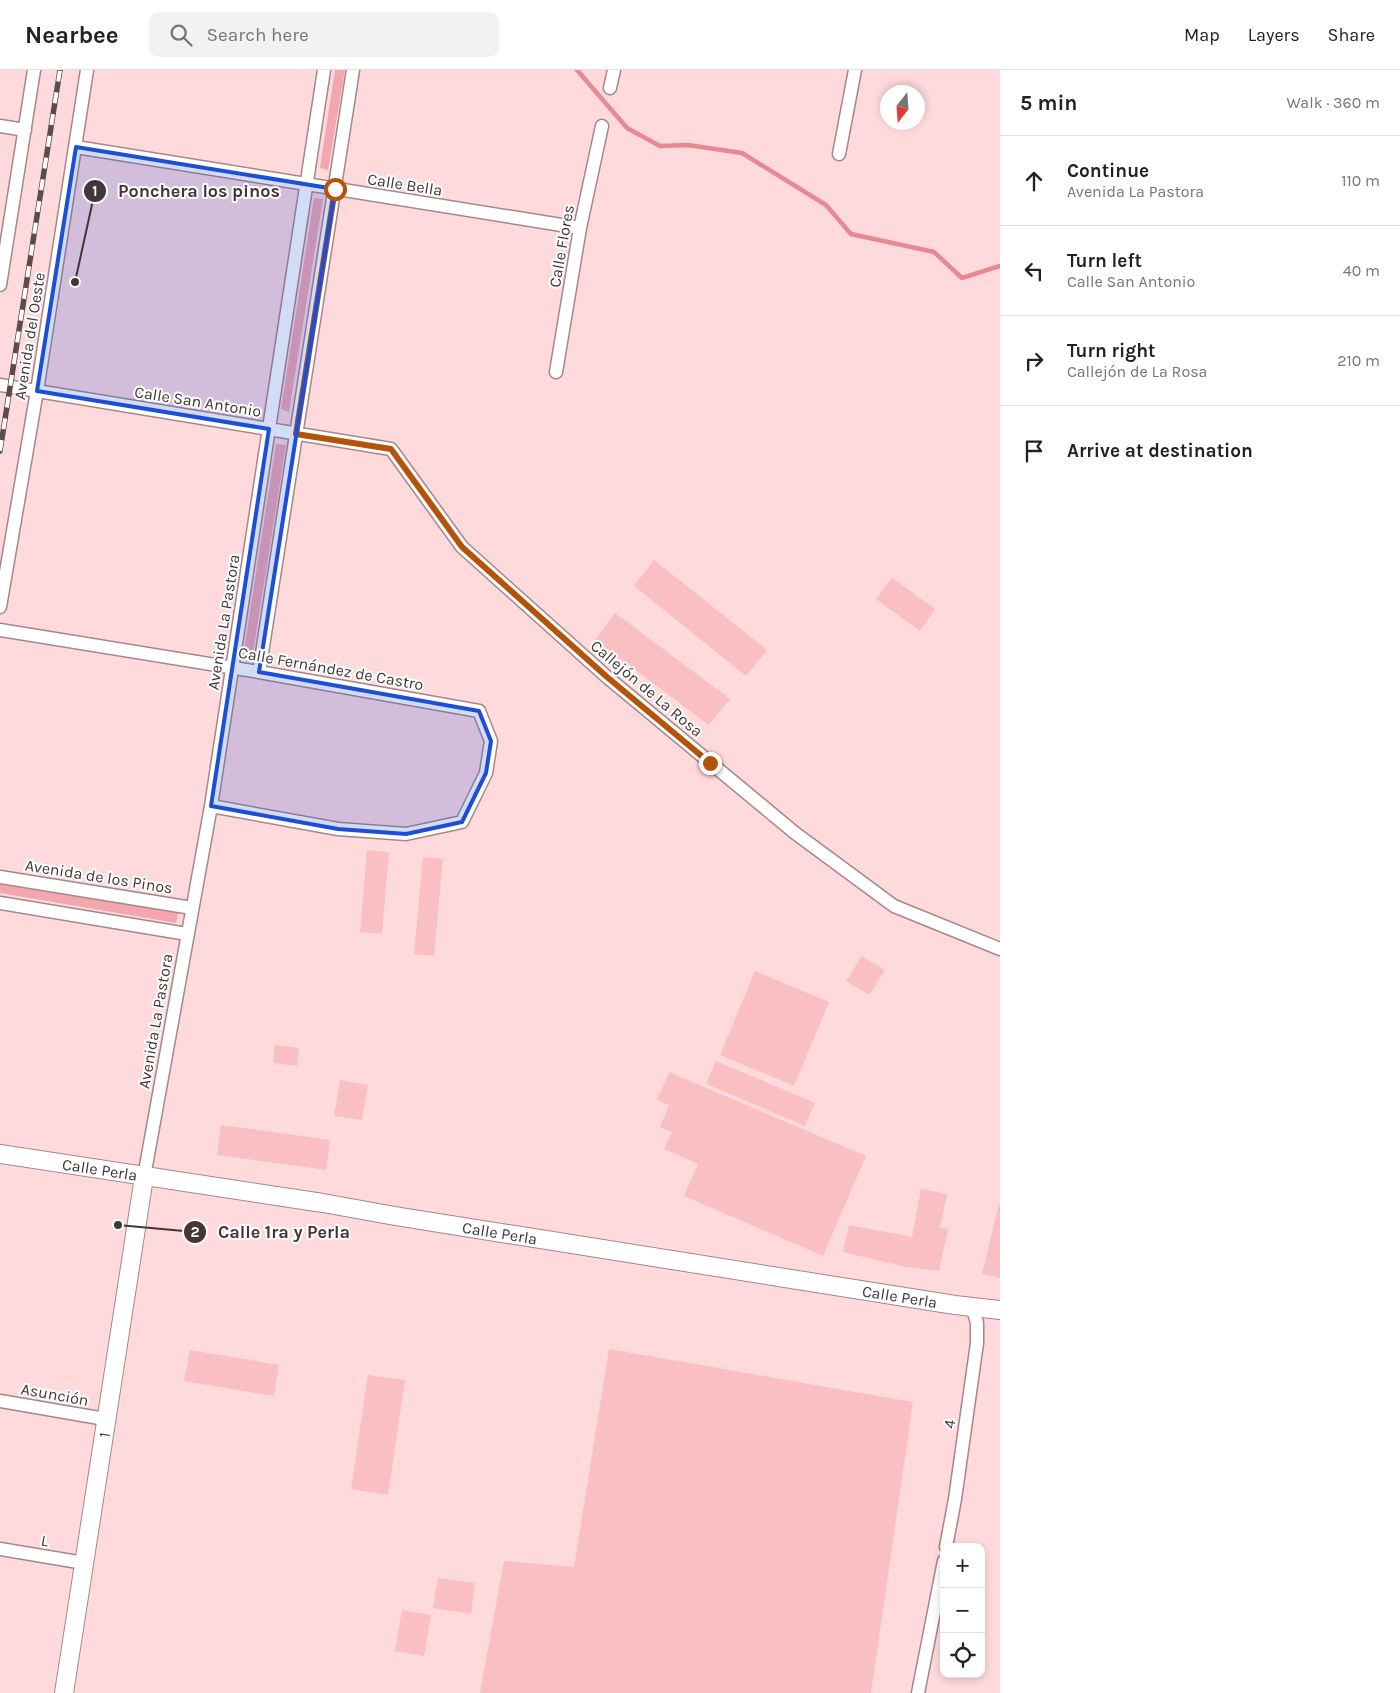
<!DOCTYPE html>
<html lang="en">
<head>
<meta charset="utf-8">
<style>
	:root { --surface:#fff; --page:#f2f2f2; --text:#222; --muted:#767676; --line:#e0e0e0 }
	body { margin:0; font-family:Karla,sans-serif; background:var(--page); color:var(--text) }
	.controls { position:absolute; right:15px; bottom:15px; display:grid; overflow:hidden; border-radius:10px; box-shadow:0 2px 8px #0003 }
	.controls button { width:45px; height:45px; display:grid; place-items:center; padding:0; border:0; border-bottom:1px solid var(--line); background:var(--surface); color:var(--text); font:25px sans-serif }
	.compass { position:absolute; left:880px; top:15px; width:45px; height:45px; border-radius:50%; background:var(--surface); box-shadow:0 2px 8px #0003; rotate:197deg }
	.stop { position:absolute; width:15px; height:15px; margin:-11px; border:4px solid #b45309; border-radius:50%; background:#fff }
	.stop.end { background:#b45309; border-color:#fff; box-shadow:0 1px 5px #0008 }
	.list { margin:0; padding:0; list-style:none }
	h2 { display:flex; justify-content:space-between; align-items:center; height:65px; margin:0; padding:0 20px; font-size:21px }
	h2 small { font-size:16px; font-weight:400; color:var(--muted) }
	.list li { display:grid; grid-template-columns:32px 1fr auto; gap:15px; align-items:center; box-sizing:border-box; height:90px; padding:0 20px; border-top:1px solid var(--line) }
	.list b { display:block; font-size:19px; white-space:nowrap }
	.list p { margin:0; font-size:16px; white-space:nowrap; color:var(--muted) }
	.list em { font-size:16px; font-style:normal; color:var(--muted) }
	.icon { flex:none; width:28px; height:28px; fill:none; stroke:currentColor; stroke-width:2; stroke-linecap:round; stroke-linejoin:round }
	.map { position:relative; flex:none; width:1000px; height:1623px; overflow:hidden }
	header { display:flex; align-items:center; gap:30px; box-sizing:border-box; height:70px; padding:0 25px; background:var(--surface); border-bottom:1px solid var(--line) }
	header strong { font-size:24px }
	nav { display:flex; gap:28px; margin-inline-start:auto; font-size:18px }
	.search { width:350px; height:45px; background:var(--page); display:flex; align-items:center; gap:12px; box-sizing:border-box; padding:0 18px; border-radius:10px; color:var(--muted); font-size:19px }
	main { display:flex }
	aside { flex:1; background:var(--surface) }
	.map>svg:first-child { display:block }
	.grass { fill:#f2a6ad }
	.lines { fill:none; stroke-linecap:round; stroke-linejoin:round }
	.stream { stroke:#e78993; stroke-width:4.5 }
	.building { fill:#fabfc3 }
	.street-casing { stroke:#a78688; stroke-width:15 }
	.secondary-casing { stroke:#a78688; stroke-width:20 }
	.street { stroke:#fff; stroke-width:12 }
	.secondary { stroke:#fff; stroke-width:18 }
	.rail-casing { stroke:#5d4b4c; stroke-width:5.5 }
	.rail { stroke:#fff; stroke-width:4; stroke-dasharray:11; stroke-linecap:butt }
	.route { stroke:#b45309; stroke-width:6 }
	.marked { fill:#1d4ed8; fill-opacity:0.2; stroke:#1d4ed8; stroke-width:4; stroke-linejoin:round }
	.labels { text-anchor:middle; stroke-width:4; stroke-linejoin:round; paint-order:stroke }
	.street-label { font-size:16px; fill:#443536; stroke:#fff }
	.leader { fill:none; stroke:#443536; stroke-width:2 }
	.callout-dot { fill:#443536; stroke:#fff; stroke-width:2 }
	.mark-label { font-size:15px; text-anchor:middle; font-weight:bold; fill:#fff }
	.callout-label { font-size:18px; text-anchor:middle; font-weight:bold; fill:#443536; stroke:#fff; stroke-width:4; stroke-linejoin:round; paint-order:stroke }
</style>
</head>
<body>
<header>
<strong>Nearbee</strong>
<div class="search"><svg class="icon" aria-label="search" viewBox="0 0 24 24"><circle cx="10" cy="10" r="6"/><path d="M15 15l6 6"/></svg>Search here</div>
<nav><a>Map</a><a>Layers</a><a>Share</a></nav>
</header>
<main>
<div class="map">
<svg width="1000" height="1623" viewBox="0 0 1000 1623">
	<rect width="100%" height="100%" fill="#ffdadd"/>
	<path class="grass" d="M335 0H345L328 100 320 98Z
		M314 128 323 129 289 342 281 339Z
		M276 374 286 375 253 583 244 580Z
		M0 813 178 843 176 853 0 823Z"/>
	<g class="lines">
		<path class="stream" d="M577 0 627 58 660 76 688 75 742 83 826 135 851 164 934 182 962 208 1000 196"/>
	</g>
	<path class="building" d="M654 490 767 580 746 606 634 516Z
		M892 508 935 539 920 561 876 529Z
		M615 543 730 629 709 655 595 570Z
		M367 780 389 782 382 864 360 862Z
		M423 787 443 789 434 886 414 884Z
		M862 886 885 900 869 925 846 911Z
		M755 901 829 932 794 1016 720 985Z
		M275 975 299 978 297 996 273 993Z
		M716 991 815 1033 805 1056 706 1014Z
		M669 1002 866 1086 823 1186 684 1126 698 1094 664 1079 672 1062 660 1057 669 1035 657 1030Z
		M340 1010 368 1015 362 1050 334 1046Z
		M221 1055 330 1070 326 1100 217 1085Z
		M921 1119 947 1124 940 1158 948 1159 939 1201 906 1197 843 1182 849 1155 912 1167Z
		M999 1134 1000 1135V1208L982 1204Z
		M609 1279 913 1332 871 1623H480L504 1491 574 1497Z
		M190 1280 279 1295 274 1326 184 1311Z
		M368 1305 405 1310 388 1425 351 1419Z
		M438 1508 475 1513 471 1544 433 1538Z
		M402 1540 431 1545 424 1586 395 1581Z"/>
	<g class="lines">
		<defs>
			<path id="street" d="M610 18 614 0
				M0 56 25 60
				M76 77 580 158
				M839 84 855 0
				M0 215 34 0
				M556 302 580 158 602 56
				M0 315 391 379 462 477 607 607 795 763 894 836 1000 879
				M0 537 37 321 87 0
				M0 560 259 602 479 641 491 671 486 703 462 752 406 764 338 759 211 736
				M259 602 353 0
				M0 807 192 838
				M0 833 187 864
				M144 1107 211 736 324 0
				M0 1331 105 1349
				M946 1477 955 1429 977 1273V1253L972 1236
				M0 1479 84 1493
				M918 1623 944 1491"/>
			<g id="secondary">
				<path id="s1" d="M0 1084 323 1133 395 1146 955 1235 1000 1240"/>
				<path id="s2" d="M64 1623 144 1107"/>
			</g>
		</defs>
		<use href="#street" class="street-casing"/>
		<use href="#secondary" class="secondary-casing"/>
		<use href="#street" class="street"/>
		<use href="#secondary" class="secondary"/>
		<defs>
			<path id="rail" d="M0 381 60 0"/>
		</defs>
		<use href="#rail" class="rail-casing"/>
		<use href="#rail" class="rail"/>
	</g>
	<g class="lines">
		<path class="route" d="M335 119 296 364 391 379 462 477 607 607 710 693"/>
	</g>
	<path class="marked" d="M76 77 335 119 259 602 479 641 491 671 486 703 462 752 406 764 338 759 211 736 269 359 37 321Z"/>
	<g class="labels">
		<g class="street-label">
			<text transform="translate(405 114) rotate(9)" y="6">Calle Bella</text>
			<text transform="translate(561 176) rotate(-80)" y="6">Calle Flores</text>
			<text transform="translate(29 266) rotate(-81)" y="6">Avenida del Oeste</text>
			<text transform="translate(198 331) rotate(9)" y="6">Calle San Antonio</text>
			<text transform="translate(223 552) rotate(-81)" y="6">Avenida La Pastora</text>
			<text transform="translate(331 598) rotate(10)" y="6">Calle Fernández de Castro</text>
			<text transform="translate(647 618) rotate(40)" y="6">Callejón de La Rosa</text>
			<text transform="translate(99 806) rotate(9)" y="6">Avenida de los Pinos</text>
			<text transform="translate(155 951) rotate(-80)" y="6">Avenida La Pastora</text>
			<text dy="6" stroke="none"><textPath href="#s1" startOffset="101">Calle Perla</textPath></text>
			<text dy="6" stroke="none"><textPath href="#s1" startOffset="506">Calle Perla</textPath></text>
			<text dy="6" stroke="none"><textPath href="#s1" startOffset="911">Calle Perla</textPath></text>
			<text transform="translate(55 1324) rotate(10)" y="6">Asunción</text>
			<text transform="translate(949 1354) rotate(-82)" y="6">4</text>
			<text dy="6" stroke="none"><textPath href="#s2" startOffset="261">1</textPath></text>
			<text transform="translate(45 1470) rotate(10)" y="6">L</text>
		</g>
	</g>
	<path class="leader" d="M75 212L95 121M118 1155L195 1162"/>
	<g class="callout-dot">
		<circle cx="75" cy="212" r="5"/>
		<circle cx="118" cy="1155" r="5"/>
		<circle cx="95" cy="121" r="12"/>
		<circle cx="195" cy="1162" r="12"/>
	</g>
	<g class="mark-label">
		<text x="95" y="126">1</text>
		<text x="195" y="1167">2</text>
	</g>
	<g class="callout-label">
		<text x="199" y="127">Ponchera los pinos</text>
		<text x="284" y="1168">Calle 1ra y Perla</text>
	</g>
</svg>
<div class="controls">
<button>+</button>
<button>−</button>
<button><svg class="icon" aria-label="locate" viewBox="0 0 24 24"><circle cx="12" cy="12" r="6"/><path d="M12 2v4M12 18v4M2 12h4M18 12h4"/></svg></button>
</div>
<svg class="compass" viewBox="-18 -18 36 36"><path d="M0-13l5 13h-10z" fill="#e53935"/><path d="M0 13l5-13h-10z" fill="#767676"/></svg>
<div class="stop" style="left:335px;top:119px"></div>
<div class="stop end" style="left:710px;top:693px"></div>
</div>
<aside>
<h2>5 min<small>Walk · 360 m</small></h2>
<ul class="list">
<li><svg class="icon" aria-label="ahead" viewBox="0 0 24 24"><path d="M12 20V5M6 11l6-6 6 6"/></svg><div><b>Continue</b><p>Avenida La Pastora</p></div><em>110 m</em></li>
<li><svg class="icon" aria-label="left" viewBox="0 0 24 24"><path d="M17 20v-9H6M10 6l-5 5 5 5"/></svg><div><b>Turn left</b><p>Calle San Antonio</p></div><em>40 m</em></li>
<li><svg class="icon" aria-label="right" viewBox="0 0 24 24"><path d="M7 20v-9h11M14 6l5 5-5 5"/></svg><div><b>Turn right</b><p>Callejón de La Rosa</p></div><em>210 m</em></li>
<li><svg class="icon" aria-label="arrive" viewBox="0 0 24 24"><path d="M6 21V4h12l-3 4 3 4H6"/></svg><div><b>Arrive at destination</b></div></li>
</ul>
</aside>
</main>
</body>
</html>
